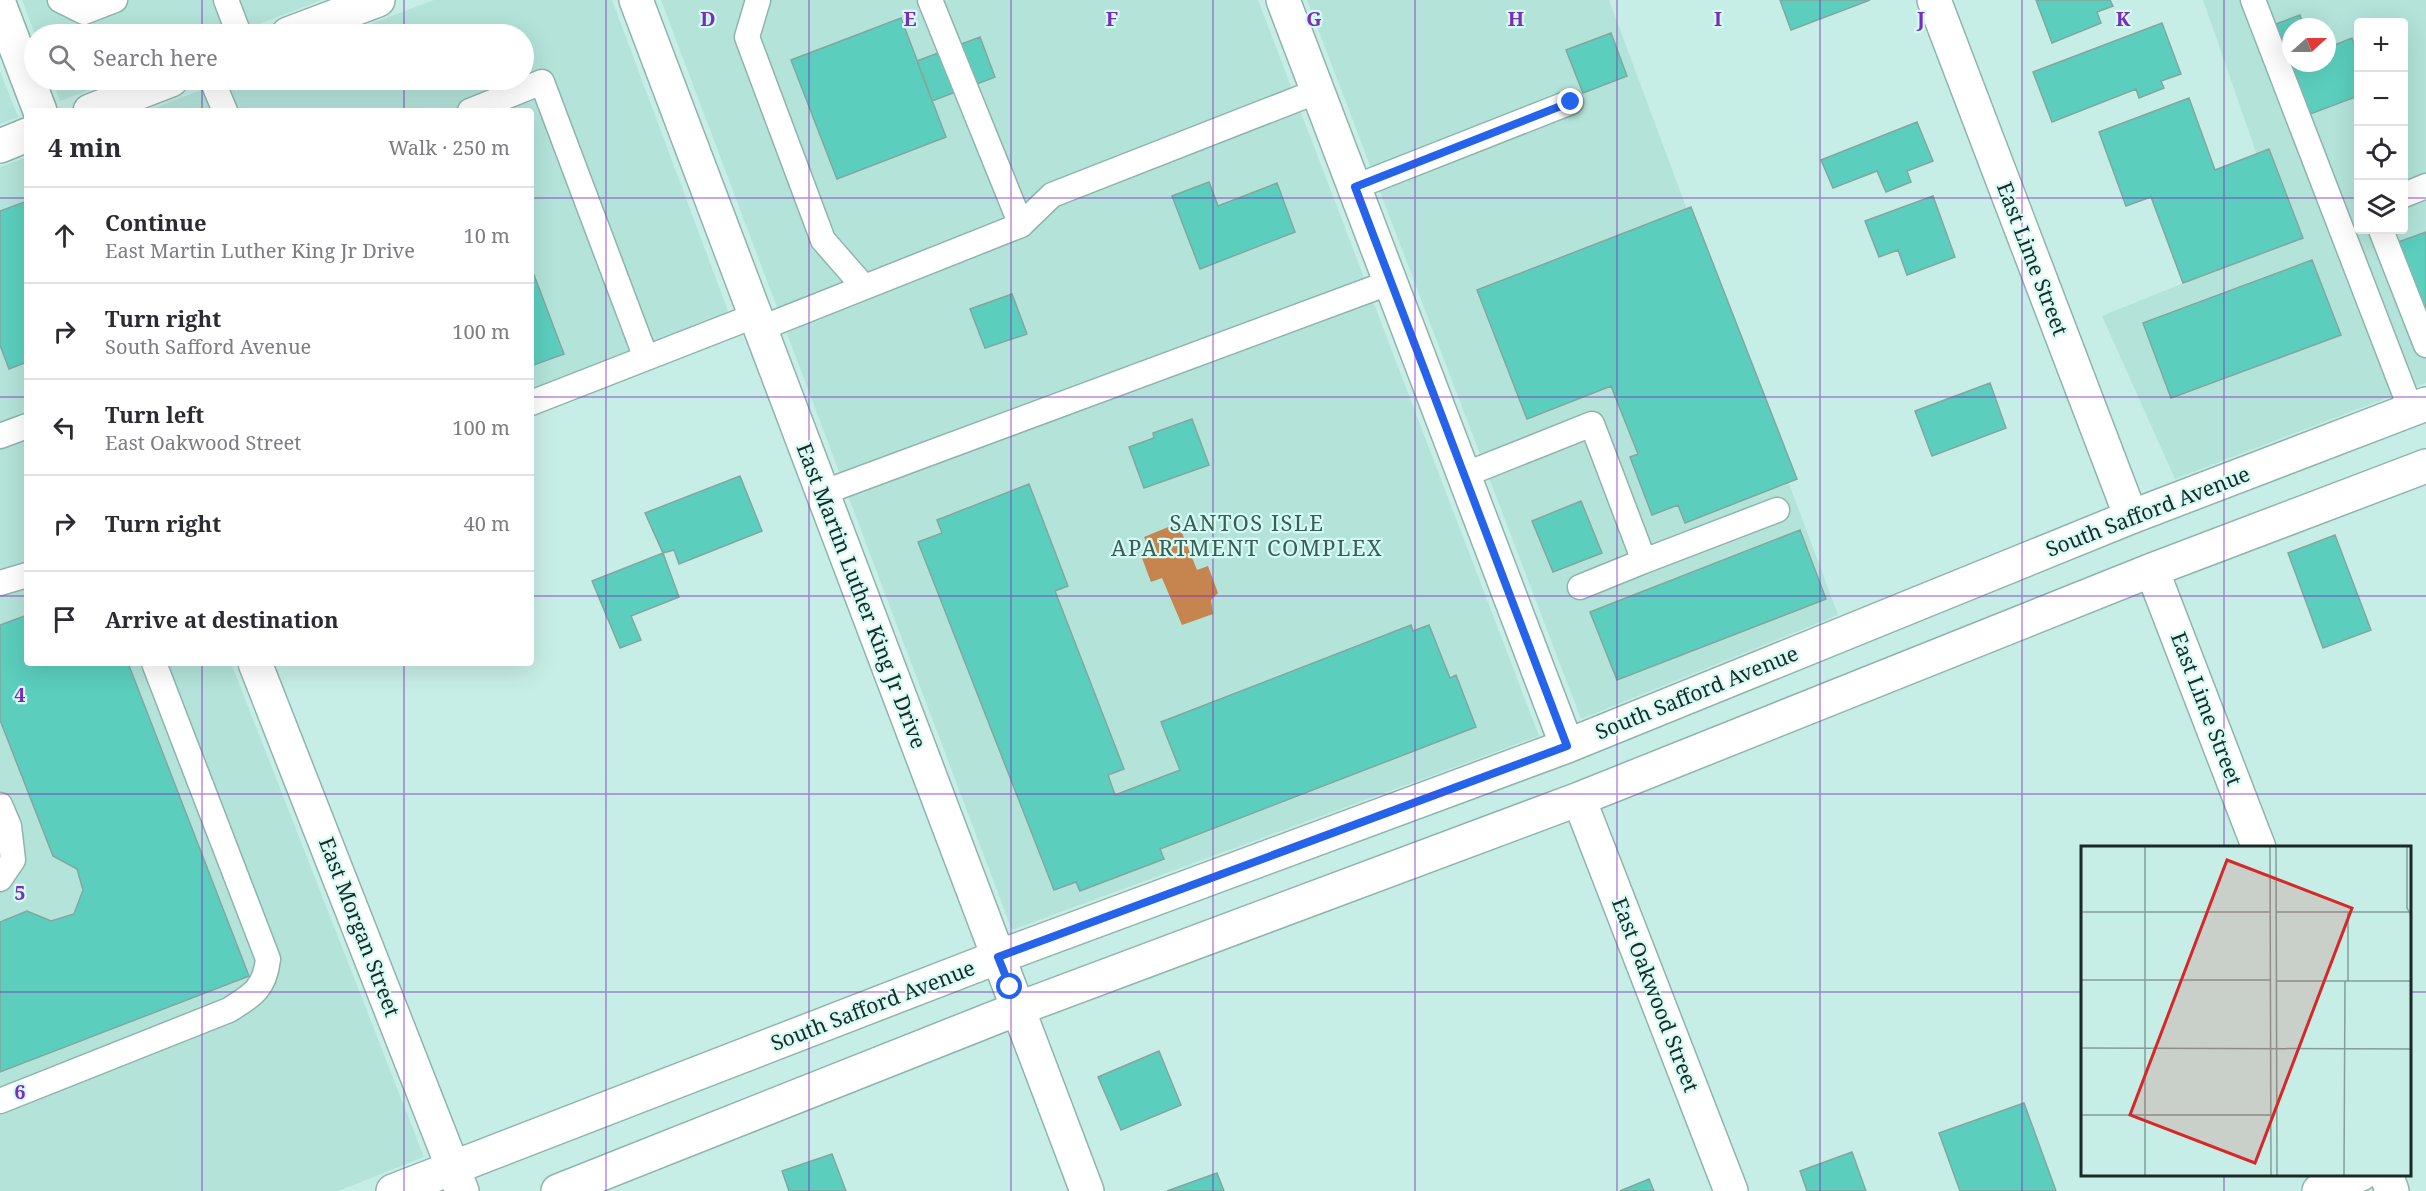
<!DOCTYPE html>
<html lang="en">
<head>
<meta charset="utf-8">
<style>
	:root { --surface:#fff; --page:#f2f2f3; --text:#2b2b33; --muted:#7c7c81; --line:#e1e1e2 }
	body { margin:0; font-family:"Noto Serif",serif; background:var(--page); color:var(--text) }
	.controls { position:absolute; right:18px; top:18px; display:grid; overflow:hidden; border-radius:6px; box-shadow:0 6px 24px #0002 }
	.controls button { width:54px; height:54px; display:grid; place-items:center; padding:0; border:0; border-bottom:2px solid var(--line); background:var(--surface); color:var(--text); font:30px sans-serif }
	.compass { position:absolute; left:2282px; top:18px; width:54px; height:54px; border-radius:50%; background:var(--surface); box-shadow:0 6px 24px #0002; rotate:69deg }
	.stop { position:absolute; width:18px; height:18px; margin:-14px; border:4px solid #2563eb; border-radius:50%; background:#fff }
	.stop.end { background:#2563eb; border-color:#fff; box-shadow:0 2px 6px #0008 }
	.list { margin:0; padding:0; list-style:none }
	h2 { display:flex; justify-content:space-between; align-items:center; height:78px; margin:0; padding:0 24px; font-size:26px }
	h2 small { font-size:20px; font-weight:400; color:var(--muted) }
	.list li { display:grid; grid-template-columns:39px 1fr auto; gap:18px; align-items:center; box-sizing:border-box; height:96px; padding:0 24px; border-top:2px solid var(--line) }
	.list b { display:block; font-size:22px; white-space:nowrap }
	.list p { margin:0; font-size:20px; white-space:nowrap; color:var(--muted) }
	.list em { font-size:20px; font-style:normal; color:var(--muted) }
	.icon { flex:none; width:33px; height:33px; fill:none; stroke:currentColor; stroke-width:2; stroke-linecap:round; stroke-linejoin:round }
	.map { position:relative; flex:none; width:2426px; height:1191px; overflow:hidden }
	.search { position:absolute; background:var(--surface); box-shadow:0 6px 24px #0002; left:24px; top:24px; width:510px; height:66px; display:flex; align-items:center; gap:15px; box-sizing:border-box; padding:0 21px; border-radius:33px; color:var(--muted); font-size:22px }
	.panel { position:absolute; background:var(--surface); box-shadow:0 6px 24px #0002; left:24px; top:108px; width:510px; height:558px; border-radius:6px }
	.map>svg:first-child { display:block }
	.built { fill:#b3e3d9; fill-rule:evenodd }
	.water { fill:#c6844e }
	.building { fill:#5bcebd; stroke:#82a7a0; stroke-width:1.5 }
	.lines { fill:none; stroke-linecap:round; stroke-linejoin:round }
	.service-casing { stroke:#8fb4ad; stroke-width:27 }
	.minor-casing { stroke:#8fb4ad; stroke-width:36 }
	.tertiary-casing { stroke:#8fb4ad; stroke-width:36 }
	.secondary-casing { stroke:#8fb4ad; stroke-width:36 }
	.service { stroke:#fff; stroke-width:24 }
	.minor { stroke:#fff; stroke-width:33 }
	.tertiary { stroke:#fff; stroke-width:33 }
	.secondary { stroke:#fff; stroke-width:33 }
	.route { stroke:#2563eb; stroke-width:8 }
	.grid { fill:none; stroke:#7b2cbf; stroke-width:1.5; stroke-opacity:0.55 }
	.labels { text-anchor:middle; stroke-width:4.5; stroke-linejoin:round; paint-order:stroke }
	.street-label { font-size:21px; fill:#1a2926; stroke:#d4fbf4 }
	.neighbourhood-label { font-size:22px; letter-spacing:1.5px; fill:#3a5d57; stroke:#d4fbf4 }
	.inset-road { fill:none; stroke:#829f99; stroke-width:1.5 }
	.view { fill:#d62828; fill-opacity:0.15; stroke:#d62828; stroke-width:3 }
	.inset-edge { fill:none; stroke:#1a2926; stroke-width:3 }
	.grid-label { font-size:20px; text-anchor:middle; font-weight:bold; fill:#7b2cbf; stroke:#d4fbf4; stroke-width:4.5; stroke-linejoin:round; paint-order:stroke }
</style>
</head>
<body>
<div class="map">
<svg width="2426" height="1191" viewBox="0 0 2426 1191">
	<rect width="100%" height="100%" fill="#c7eee6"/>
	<path class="built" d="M22 0H322L232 34H35Z
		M434 0H612L734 327 531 410V111H146L228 80H524V34H344Z
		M661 0H1258L1539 736 1012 930Z
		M1307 0H1609L1838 615 1581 719Z
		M2203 0H2426V383L2175 479 2102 316 2287 241ZM2358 22H2404V230H2358ZM2291 27H2327V63H2291Z
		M0 71 18 117 0 124Z
		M52 80H116L60 101Z
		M27 157V663H231L424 1157 338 1191H0V167Z"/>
	<path class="water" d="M1178 523 1197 570 1208 566 1218 593 1211 600 1213 614 1182 625 1162 578 1151 582 1142 558 1148 546 1144 537Z"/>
	<path class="building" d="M1780 0H1870L1791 30Z
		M2036 0H2110L2113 6 2097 12 2101 23 2052 43Z
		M2300 15 2304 27H2291V63H2327V48L2352 38 2358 57V96L2310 114 2276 24Z
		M901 18 946 137 837 179 791 60Z
		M2162 23 2181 74 2161 81 2164 88 2139 98 2136 89 2052 122 2033 72Z
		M1611 33 1627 76 1583 93 1566 50Z
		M980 37 995 77 932 101 917 61Z
		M2189 98 2215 170 2269 149 2303 238 2183 283 2151 197 2126 206 2099 132Z
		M1917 122 1933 161 1907 171 1911 182 1886 192 1877 171 1833 188 1821 160Z
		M1209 182 1218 206 1277 183 1295 232 1200 269 1172 196Z
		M1933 196 1955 257 1907 275 1898 250 1879 257 1865 221Z
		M27 201V362L9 369 0 345V211Z
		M1691 207 1797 479 1685 523 1678 505 1652 515 1630 457 1638 454 1611 386 1527 419 1477 290Z
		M2426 232V310L2424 311 2398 242Z
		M2312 260 2341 335 2171 398 2143 323Z
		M531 267 564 354 531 366Z
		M1012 294 1027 334 985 348 970 309Z
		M1990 383 2006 428 1932 456 1915 411Z
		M1192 419 1209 465 1144 488 1129 447 1154 438 1153 433Z
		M740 476 762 531 679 564 674 550 663 553 645 513Z
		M1029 484 1068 586 1055 591 1124 769 1108 775 1115 795 1180 770 1161 722 1411 625 1413 631 1429 625 1450 678 1456 675 1476 727 1160 849 1164 859 1080 891 1076 882 1054 890 918 542 942 533 937 520Z
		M1581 501 1602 553 1553 572 1532 521Z
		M1800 530 1826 599 1617 680 1590 612Z
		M2335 535 2371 630 2323 648 2288 553Z
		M663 553 679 597 631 616 641 640 620 648 592 581Z
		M27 615V663H128L249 976 0 1072V922L27 911 51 921 74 914 83 890 77 869 53 856 0 720V625Z
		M1159 1051 1181 1105 1121 1130 1098 1077Z
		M2024 1103 2056 1191H1960L1939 1133Z
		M1852 1152 1866 1191H1807L1800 1171Z
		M832 1154 846 1191H789L782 1171Z
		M1217 1173 1224 1191H1167Z
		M1649 1179 1654 1191H1620Z"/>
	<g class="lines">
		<defs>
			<path id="service" d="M60 0 84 12 115 0
				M226 0 239 34
				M758 0 747 37 823 240 864 287
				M930 0 1021 225
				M2253 0 2411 410
				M212 80 225 111
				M470 111 542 82 646 358
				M1355 187 1571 102
				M2404 195 2426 186
				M2381 230 2426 345
				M759 329 1021 225 1052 195 1318 91
				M531 403 754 316
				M0 436 27 426
				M1464 475 1592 424 1644 561 1777 510
				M822 493 1391 282
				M0 583 27 575
				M1580 587 1644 561
				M0 805 9 826 13 860 0 879
				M0 1101 229 1010C253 995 265 988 268 959L154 663"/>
			<path id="minor" d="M1283 0 1567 746
				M1934 0 2131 517
				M0 6 40 111
				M2152 570 2259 848
				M255 663 462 1191
				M1579 799 1731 1191
				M2386 1174 2392 1191
				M393 1191 998 957 1567 746 2131 517 2426 404
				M558 1191 1017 1009 1579 799 2152 570 2426 466
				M2319 1191 2361 1174"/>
			<path id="tertiary" d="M636 0 1087 1191"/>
			<path id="secondary" d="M288 34 378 0
				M90 111 171 80
				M0 146 27 135"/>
		</defs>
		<use href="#service" class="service-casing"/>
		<use href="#minor" class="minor-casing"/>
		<use href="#tertiary" class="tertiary-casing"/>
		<use href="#secondary" class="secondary-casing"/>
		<use href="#service" class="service"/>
		<use href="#minor" class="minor"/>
		<use href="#tertiary" class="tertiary"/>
		<use href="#secondary" class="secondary"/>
	</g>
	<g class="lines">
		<path class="route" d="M1010 987 998 957 1567 746 1355 187 1571 102"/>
	</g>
	<path class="grid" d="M202 0V34M404 0V34M606 0V1191M809 0V1191M1011 0V1191M1213 0V1191M1415 0V1191M1617 0V1191M1820 0V1191M2022 0V1191M2224 0V848M202 80V111M404 80V111M0 198H27M531 198H2358M2404 198H2426M0 397H27M531 397H2426M0 596H27M531 596H2426M202 663V1191M404 663V1191M0 794H2426M0 992H2082M2410 992H2426M2224 1174V1191"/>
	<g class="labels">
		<g class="street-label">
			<text transform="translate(2032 259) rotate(69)" y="7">East Lime Street</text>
			<text transform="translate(2148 512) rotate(-21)" y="7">South Safford Avenue</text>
			<text transform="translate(861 596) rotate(69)" y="7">East Martin Luther King Jr Drive</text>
			<text transform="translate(1697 693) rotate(-22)" y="7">South Safford Avenue</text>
			<text transform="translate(2206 709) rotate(69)" y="7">East Lime Street</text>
			<text transform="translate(359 927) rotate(69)" y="7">East Morgan Street</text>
			<text transform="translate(1655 995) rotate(69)" y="7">East Oakwood Street</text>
			<text transform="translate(873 1006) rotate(-21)" y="7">South Safford Avenue</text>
		</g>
		<g class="neighbourhood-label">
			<text x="1247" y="531">SANTOS ISLE<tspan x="1247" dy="25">APARTMENT COMPLEX</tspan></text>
		</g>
	</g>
	<g transform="translate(2081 846)">
		<rect width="330" height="330" fill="#c7eee6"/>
		<path class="inset-road" d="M64 1V329M189 1 190 329M195 1 196 329M326 1V62L330 69M0 66H189M195 66H330M267 66V135M0 134H190M196 135H330M0 202 330 203M0 269H192M263 329 264 135"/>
		<path class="view" d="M146 14 271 62 174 317 49 269Z"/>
		<rect width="330" height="330" class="inset-edge"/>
	</g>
	<g class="grid-label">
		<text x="708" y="26">D</text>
		<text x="910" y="26">E</text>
		<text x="1112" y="26">F</text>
		<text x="1314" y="26">G</text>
		<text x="1516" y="26">H</text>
		<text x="1718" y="26">I</text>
		<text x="1921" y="26">J</text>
		<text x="2123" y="26">K</text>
		<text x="20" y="702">4</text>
		<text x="20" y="900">5</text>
		<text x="20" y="1099">6</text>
	</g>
</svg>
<div class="controls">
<button>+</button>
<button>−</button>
<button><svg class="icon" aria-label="locate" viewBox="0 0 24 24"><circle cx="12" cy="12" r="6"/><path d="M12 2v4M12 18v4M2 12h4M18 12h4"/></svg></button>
<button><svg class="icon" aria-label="layers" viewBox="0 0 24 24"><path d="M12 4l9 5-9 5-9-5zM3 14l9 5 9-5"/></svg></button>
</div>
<svg class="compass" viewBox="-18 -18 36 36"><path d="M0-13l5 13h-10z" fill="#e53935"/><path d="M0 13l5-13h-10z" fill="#7c7c81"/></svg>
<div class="stop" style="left:1010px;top:987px"></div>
<div class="stop end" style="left:1571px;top:102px"></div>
<div class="search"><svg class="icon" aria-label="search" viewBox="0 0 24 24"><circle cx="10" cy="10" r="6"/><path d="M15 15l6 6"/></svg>Search here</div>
<section class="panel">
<h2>4 min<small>Walk · 250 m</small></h2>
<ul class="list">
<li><svg class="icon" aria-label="ahead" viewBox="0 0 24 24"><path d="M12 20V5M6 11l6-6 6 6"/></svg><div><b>Continue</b><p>East Martin Luther King Jr Drive</p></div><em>10 m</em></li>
<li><svg class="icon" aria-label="right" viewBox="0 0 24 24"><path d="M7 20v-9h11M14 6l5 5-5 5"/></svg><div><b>Turn right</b><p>South Safford Avenue</p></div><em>100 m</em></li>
<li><svg class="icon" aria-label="left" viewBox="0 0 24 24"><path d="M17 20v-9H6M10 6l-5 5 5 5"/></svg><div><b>Turn left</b><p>East Oakwood Street</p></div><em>100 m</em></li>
<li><svg class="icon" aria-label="right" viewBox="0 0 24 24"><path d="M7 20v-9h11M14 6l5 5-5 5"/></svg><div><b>Turn right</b></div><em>40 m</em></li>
<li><svg class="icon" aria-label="arrive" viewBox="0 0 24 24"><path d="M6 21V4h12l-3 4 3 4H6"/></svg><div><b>Arrive at destination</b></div></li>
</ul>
</section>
</div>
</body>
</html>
